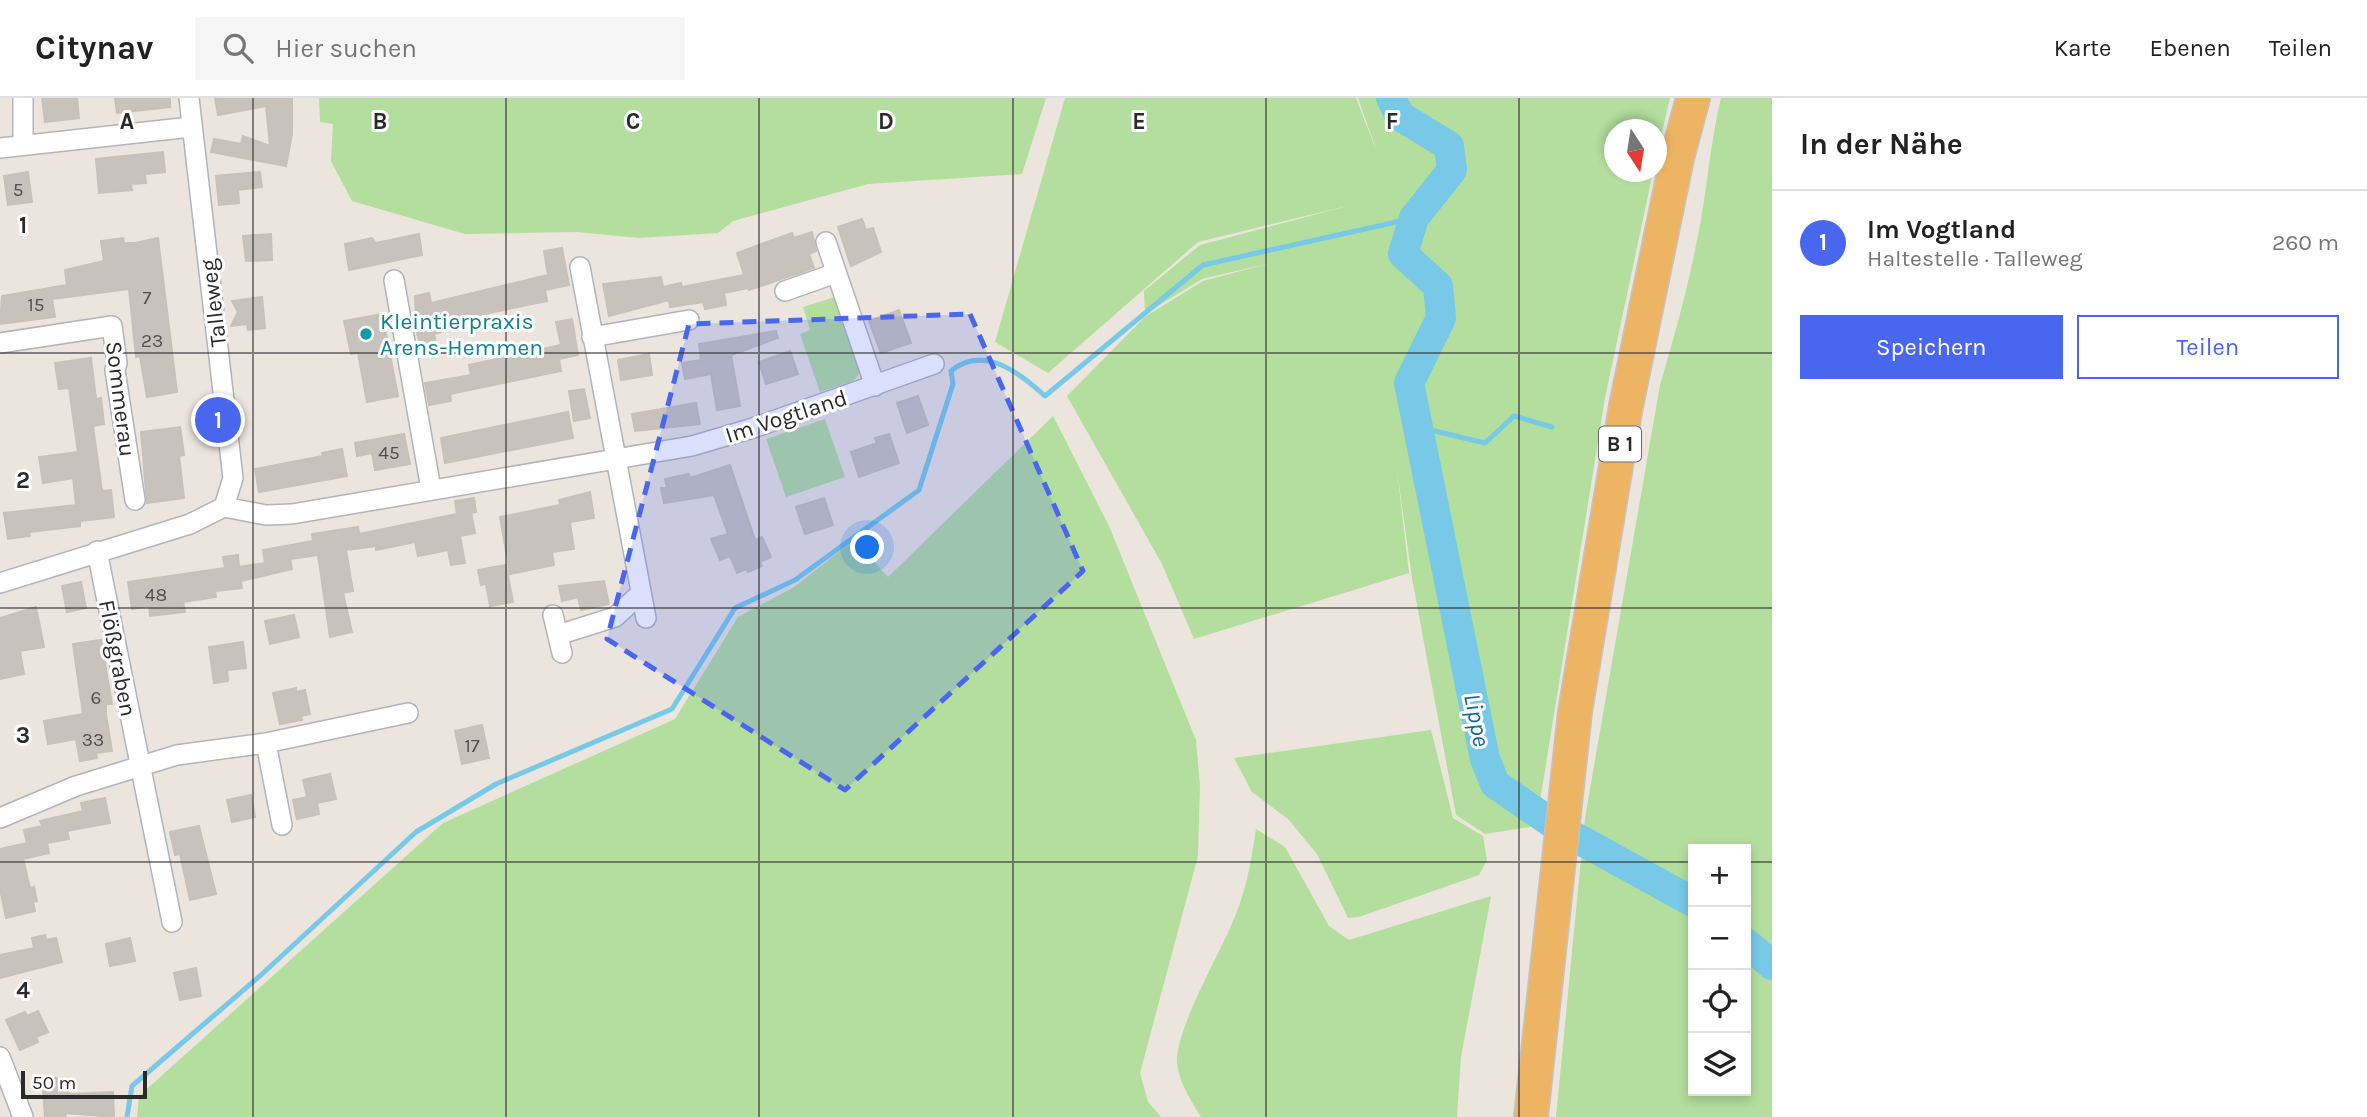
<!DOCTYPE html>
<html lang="de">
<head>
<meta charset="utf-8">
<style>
	:root { --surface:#fff; --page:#f6f6f6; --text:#222; --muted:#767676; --line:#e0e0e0; --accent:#4866ee }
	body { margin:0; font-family:Karla,sans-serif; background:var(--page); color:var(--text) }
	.controls { position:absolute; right:21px; bottom:21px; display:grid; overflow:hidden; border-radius:0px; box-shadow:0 4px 10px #0003 }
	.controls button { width:63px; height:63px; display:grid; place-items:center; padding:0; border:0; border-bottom:2px solid var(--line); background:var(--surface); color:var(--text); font:35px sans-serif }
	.compass { position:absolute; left:1604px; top:21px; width:63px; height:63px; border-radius:50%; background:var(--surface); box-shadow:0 4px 10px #0003; rotate:168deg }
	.scale { position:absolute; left:21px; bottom:18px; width:126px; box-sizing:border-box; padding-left:7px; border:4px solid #2a2a2a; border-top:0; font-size:19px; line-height:24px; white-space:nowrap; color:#2a2a2a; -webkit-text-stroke:5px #fff; paint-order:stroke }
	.you { position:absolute; left:868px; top:450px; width:24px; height:24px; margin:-18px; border:5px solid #fff; border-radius:50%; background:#1a73e8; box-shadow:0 0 0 10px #1a73e833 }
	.badge { display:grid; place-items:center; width:46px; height:46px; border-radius:50%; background:var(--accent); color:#fff; font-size:23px; font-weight:700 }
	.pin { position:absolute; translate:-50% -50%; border:4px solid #fff; box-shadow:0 2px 7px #0006 }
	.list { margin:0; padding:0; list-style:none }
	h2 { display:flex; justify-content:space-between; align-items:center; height:91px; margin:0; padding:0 28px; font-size:30px }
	h2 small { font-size:23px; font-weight:400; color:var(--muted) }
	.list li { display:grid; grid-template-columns:46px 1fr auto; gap:21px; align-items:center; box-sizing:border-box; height:105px; padding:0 28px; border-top:2px solid var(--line) }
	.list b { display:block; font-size:26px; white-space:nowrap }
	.list p { margin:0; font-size:23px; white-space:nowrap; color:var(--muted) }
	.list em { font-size:23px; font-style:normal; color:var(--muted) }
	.actions { display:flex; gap:14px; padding:21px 28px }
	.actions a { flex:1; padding:16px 0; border:2px solid var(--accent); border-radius:0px; text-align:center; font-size:24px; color:var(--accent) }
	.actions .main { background:var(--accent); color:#fff }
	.icon { flex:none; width:38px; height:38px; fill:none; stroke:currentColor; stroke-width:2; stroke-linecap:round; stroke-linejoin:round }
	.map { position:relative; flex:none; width:1772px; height:1019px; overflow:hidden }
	header { display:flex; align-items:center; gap:42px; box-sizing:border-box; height:98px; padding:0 35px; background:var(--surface); border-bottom:2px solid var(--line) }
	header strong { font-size:33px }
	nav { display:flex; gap:38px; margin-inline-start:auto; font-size:24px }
	.search { width:490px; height:63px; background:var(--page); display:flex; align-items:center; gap:18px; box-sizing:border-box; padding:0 24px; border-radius:0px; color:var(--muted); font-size:26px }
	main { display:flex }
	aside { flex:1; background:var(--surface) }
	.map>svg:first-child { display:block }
	.green { fill:#b3de9d; fill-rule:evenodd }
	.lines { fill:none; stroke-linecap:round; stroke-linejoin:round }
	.stream { stroke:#77c9e7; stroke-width:5 }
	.river { stroke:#77c9e7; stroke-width:30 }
	.building { fill:#c7c3bc; stroke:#c7c1b7; stroke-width:2 }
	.minor-casing { stroke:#b1b3bd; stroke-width:22 }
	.trunk-casing { stroke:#c3c3c3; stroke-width:36 }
	.minor { stroke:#fff; stroke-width:19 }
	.trunk { stroke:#edb563; stroke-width:33 }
	.marked { fill:#4866ee; fill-opacity:0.2; stroke:#4866ee; stroke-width:5; stroke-dasharray:14 9; stroke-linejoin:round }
	.grid { fill:none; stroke:#2a2a2a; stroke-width:2; stroke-opacity:0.55 }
	.culture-dot { fill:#0f9aa8; stroke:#fff; stroke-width:2.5 }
	.labels { text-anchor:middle; stroke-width:6; stroke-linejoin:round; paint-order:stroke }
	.number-label { font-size:19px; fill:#51504e }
	.shield { fill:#fff; stroke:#6a6a6a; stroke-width:2 }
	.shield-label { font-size:21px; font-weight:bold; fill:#2a2a2a }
	.street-label { font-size:23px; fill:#2a2a2a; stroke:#fff }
	.culture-label { font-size:23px; fill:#0d838f; stroke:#fff; text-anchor:start }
	.water-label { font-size:24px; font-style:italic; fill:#166792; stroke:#fff }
	.grid-label { font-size:23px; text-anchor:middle; font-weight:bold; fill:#2a2a2a; stroke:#fff; stroke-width:6; stroke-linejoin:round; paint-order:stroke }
</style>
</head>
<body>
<header>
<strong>Citynav</strong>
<div class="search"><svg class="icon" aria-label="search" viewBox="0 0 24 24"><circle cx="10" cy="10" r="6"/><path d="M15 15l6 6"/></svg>Hier suchen</div>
<nav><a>Karte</a><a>Ebenen</a><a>Teilen</a></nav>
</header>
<main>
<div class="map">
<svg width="1772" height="1019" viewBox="0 0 1772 1019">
	<rect width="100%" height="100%" fill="#ebe5dd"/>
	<path class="green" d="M319 0H1046L1022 76 868 86 733 123 718 135 639 140 577 134 465 136 352 103 331 63 333 26 320 24Z
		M1065 0H1356L1378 57 1358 0H1670L1657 56V32H1615V74H1653L1605 300 1536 728 1485 736 1456 717 1412 480 1397 372 1409 475 1194 541 1162 466 1067 298 1146 218 1203 183 1275 164 1202 181 1145 216 1144 193 1200 147 1351 107 1198 144 1048 275 995 244Z
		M1721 0H1772V1019H1556L1585 720 1660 287C1679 223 1697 156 1706 89 1710 59 1714 30 1721 0ZM1693 751H1746V993H1693Z
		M838 198 863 271 853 283 820 294 800 236 810 232 803 209Z
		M1053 318 1109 428 1196 642 1200 688 1198 758 1140 975 1148 1004 1161 1019H137L139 998 443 725 675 621 738 519 794 489 854 442 888 479Z
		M825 321 845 379 786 399 766 341Z
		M1431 632 1453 720 1483 738 1487 762 1479 777 1359 819 1348 820 1317 756 1288 721 1252 694 1234 660Z
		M1256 731 1285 749 1329 828 1349 842 1491 798 1461 959 1457 1019H1201C1191 1003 1176 979 1177 960 1179 927 1216 862 1230 830 1245 798 1251 766 1256 731Z"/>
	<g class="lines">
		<path class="stream" d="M1418 329 1485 345 1514 318 1552 329
			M127 1019 132 988 261 877 416 734 496 686 672 611 735 510 795 482 919 392 953 286 951 273C983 246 1020 275 1045 298L1203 167 1414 120"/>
		<path class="river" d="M1391 0 1400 18 1449 48 1452 72 1414 120 1403 156 1438 188 1441 220 1409 285 1485 661 1495 686 1562 732 1693 804
			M1746 845 1772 867"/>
	</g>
	<path class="building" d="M42 0H77L79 20 45 24Z
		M115 0H170V9L117 15Z
		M215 0H292V36L286 68 211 54 214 41 241 46 243 38 270 48 266 8 218 17Z
		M163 54 165 74 145 76 146 85 131 86 132 92 99 95 96 61Z
		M28 74 32 104 8 107 4 78Z
		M260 74 262 89 238 92 239 105 219 107 216 78Z
		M862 121 866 132 873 130 881 154 851 168 838 129Z
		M812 134 816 153 809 156 814 170 749 192 748 190 724 195 726 207 705 211 703 204 670 209 669 202 609 218 603 186 661 179 663 189 681 185 682 189 744 177 737 155 792 135 794 140Z
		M271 136 272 162 246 163 243 138Z
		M419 136 422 157 349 172 345 146 372 140 376 145Z
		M123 140 124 145H135L158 140 177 294 147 299 140 258 136 259 129 191 52 201 55 219 0 226 2 198 67 187 65 172 104 163 101 143Z
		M562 150 569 187 545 192 547 203 440 225 441 234 434 236 436 246 421 249 414 224 416 223 415 198 429 195 431 205 548 177 544 153Z
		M262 199 265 230 248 232 247 226 231 228 238 214 232 203Z
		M899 212 911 245 881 255 869 223Z
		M382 216 398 298 367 304 358 255 351 256 344 223Z
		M572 221 578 257 559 261 561 273 450 296 451 303 429 307 425 285 471 277 469 267 561 247 556 224Z
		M776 233 778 240 731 257 740 308 717 312 711 276 685 281 682 265 701 262 699 246Z
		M790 253 798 276 766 286 759 264Z
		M649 256 652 277 621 282 618 262Z
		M91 260 96 301 101 300 104 326 93 328 102 393 111 392 114 419 80 423V428L29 434 30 438 8 441 4 415 76 407 73 380 43 385 39 359 78 354 69 290 59 291 55 265Z
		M584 291 590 320 574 323 569 293Z
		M918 298 928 327 907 335 897 305Z
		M696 305 700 326 635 333 632 316Z
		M568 314 573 340 445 365 441 340Z
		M180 329 184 357 179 358 184 400 147 405 141 334Z
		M404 336 410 366 375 372 372 355 357 358 355 345Z
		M889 336 899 365 859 379 851 354 877 345 875 340Z
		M342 351 347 378 259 394 255 371 323 358 322 355Z
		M730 367 755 442 762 439 771 459 760 464 762 468 748 474 746 471 737 475 730 458 720 462 711 441 728 436 714 397 664 405 661 390H667L665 381 689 376 690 380Z
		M590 394 594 420 570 424 574 451 552 454 554 467 510 476 500 419 560 407 559 402Z
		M474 400 476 414 471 415 475 435 460 438 465 465 451 467 448 452 418 458 415 444 376 452V448L346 452 353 493 343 495 352 534 330 539 318 457 290 461 292 471 241 483 242 490 215 493 216 499 183 504 185 514 150 518 149 508 132 511 128 484 225 470 223 459 238 457 239 469 265 465 263 452 313 443 312 436 358 429 359 436 457 416 455 403Z
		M824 400 833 427 805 436 796 409Z
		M506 467 513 504 490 508 486 486 481 487 478 472Z
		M604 483 609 506 581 512 578 499 562 503 559 488Z
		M81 484 86 510 67 514 62 488Z
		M36 509 44 549 20 553 24 576 0 581V520Z
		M294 517 299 539 270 546 265 523Z
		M101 542 112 606H106V617L112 653 96 655 97 660 80 663 76 641 48 646 44 623 83 616 73 546Z
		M243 544 246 570 227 572 228 583 214 585 209 549Z
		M296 590V594L305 592 310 616 301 618 302 622 280 626 273 595Z
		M482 627 489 660 462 666 455 633Z
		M330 676 336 701 317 705 319 716 297 721 293 702 307 699 303 682Z
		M251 697 255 719 232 724 227 702Z
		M105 700 110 725 67 733 69 741 47 745 49 755 23 761 30 790 34 789 37 803 33 804 35 813 6 820 0 791V751L27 745 24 732 42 728 40 723 83 713 81 705Z
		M199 728 216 796 190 802 180 756 175 757 170 734Z
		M45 837 46 842 56 840 62 864 0 880V857L34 850 32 840Z
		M130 840 135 863 110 868 106 846Z
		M196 870 201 898 180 902 174 875Z
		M38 913 48 934 36 939 38 944 20 952 6 922 25 914 27 918Z
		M53 980 68 981 69 996 113 994 114 1019 65 1015 66 1019H45L43 993 53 992Z"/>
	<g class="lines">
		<defs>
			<path id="minor" d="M189 0 233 380 224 409
				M23 47V0
				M0 50 191 29
				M826 144 875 288
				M580 169 646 520
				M394 182 431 391
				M785 193 836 175
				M592 239 689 222
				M0 245 112 228 117 265 115 272 135 402
				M97 453 172 824
				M0 485 190 426 224 409 266 417 292 416 692 348 753 330 934 266
				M553 517 562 555
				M558 537 615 519 641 495
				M266 645 282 727
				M0 720 76 688 177 657 266 645 408 615
				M0 959 23 1019"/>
			<path id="trunk" d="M1531 1019 1575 614 1626 308 1677 60 1693 0"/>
		</defs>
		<use href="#minor" class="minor-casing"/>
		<use href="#trunk" class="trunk-casing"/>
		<use href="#minor" class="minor"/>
		<use href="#trunk" class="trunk"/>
	</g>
	<path class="marked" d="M970 216 1083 473 845 692 607 541 689 226Z"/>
	<path class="grid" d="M253 0V1019M506 0V1019M759 0V1019M1013 0V1019M1266 0V1019M1519 0V1019M0 255H1772M0 510H1772M0 764H1693M1746 764H1772"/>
	<circle class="culture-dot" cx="366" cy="236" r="7"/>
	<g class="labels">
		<g class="number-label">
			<text x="18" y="98">5</text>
			<text x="147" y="206">7</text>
			<text x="36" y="213">15</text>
			<text x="152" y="249">23</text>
			<text x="389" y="361">45</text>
			<text x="156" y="503">48</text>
			<text x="96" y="606">6</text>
			<text x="93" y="648">33</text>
			<text x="472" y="654">17</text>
		</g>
		<rect class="shield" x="1599" y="328.5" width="42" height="35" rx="5"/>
		<g class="shield-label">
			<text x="1620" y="353">B 1</text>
		</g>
		<g class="street-label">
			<text transform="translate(213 205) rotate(-97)" y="8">Talleweg</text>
			<text transform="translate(121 301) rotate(83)" y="8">Sommerau</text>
			<text transform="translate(786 318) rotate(-18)" y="8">Im Vogtland</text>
			<text transform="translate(118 560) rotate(79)" y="8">Flößgraben</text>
		</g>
		<g class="culture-label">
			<text x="380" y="231">Kleintierpraxis<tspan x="380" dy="26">Arens-Hemmen</tspan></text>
		</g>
		<g class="water-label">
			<text transform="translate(1477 622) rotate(79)" y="8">Lippe</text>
		</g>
	</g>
	<g class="grid-label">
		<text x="127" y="31">A</text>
		<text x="380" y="31">B</text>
		<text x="633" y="31">C</text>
		<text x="886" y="31">D</text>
		<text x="1139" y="31">E</text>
		<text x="1392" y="31">F</text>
		<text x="23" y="135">1</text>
		<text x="23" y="390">2</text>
		<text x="23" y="645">3</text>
		<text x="23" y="900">4</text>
	</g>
</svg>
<div class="controls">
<button>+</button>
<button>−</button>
<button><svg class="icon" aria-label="locate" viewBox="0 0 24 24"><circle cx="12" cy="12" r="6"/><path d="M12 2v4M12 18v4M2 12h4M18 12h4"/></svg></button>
<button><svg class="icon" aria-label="layers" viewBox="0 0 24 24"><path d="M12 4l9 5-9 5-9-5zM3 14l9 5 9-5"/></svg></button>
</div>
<svg class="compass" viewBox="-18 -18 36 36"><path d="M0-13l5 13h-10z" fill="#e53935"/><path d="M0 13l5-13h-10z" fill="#767676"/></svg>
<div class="scale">50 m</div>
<div class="you"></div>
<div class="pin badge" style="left:218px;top:322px">1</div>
</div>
<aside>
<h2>In der Nähe<small></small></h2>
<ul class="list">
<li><span class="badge">1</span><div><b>Im Vogtland</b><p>Haltestelle · Talleweg</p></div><em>260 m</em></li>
</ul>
<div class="actions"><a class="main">Speichern</a><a>Teilen</a></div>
</aside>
</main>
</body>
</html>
